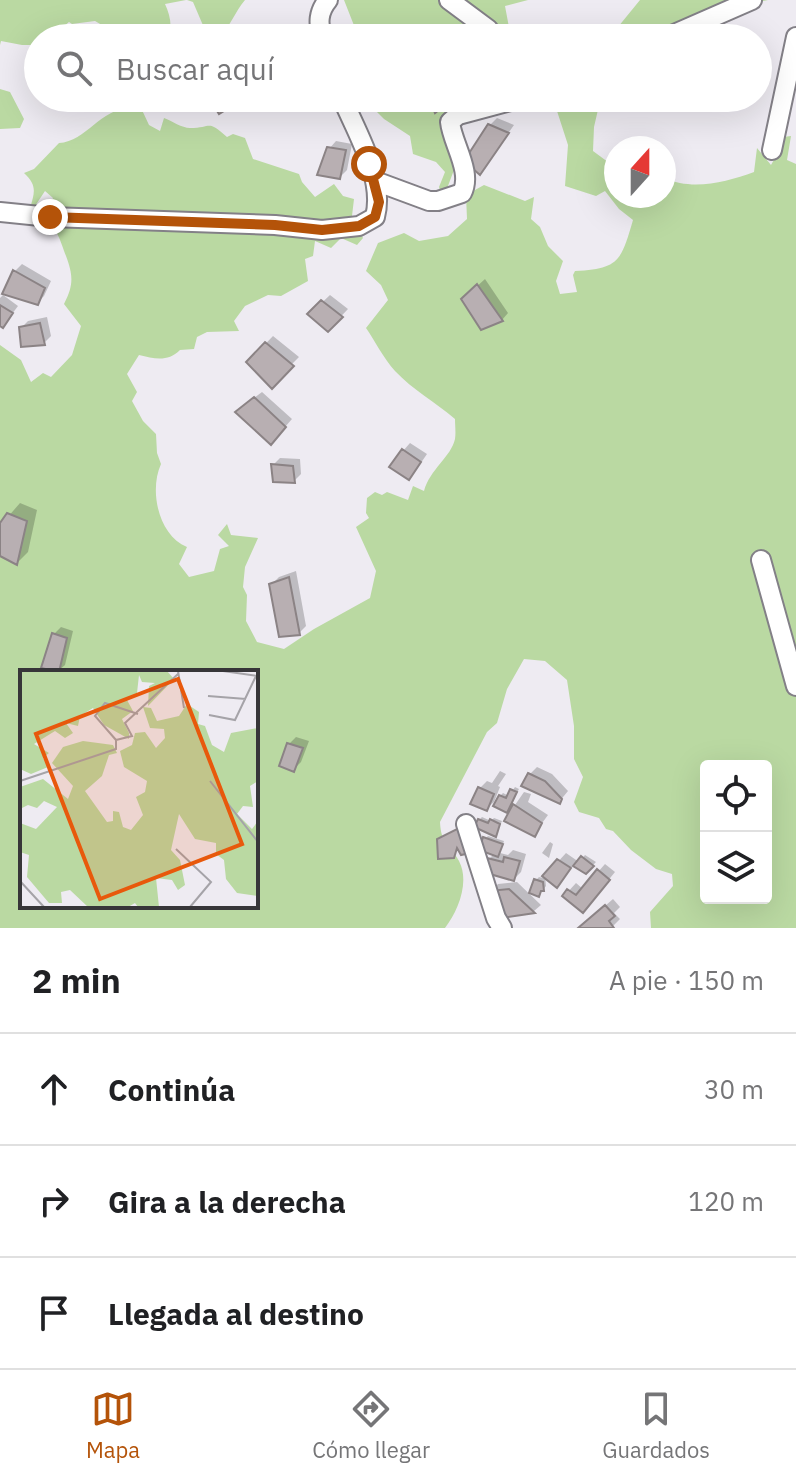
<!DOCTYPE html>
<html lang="es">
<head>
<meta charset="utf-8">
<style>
	:root { --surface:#fff; --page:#f6f6f6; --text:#202124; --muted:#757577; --line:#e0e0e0; --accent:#b45309 }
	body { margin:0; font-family:"IBM Plex Sans",sans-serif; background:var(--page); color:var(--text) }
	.controls { position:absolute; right:24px; bottom:24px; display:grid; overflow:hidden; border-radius:8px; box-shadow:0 8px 32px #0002 }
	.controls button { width:72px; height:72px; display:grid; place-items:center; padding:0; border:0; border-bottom:2px solid var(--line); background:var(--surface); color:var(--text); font:40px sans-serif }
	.compass { position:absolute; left:604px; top:136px; width:72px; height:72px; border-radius:50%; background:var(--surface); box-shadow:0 8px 32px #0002; rotate:21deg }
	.stop { position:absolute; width:24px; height:24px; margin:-18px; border:6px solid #b45309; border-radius:50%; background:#fff }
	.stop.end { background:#b45309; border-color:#fff; box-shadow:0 2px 8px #0008 }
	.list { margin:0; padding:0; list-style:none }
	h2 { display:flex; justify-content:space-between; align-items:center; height:104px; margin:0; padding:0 32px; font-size:34px }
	h2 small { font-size:26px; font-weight:400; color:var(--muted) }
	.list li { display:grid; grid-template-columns:52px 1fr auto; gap:24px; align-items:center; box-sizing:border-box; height:112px; padding:0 32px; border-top:2px solid var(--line) }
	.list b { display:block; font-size:30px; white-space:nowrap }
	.list em { font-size:26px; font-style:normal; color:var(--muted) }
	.icon { flex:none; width:44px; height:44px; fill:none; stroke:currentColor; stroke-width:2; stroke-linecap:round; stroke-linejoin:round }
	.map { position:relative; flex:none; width:796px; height:928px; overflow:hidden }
	.search { position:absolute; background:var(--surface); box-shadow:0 8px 32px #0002; left:24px; right:24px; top:24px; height:88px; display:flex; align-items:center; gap:20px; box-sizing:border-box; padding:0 28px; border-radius:44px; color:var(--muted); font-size:30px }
	.sheet { height:440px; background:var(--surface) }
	nav { display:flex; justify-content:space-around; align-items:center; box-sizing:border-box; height:112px; border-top:2px solid var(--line); background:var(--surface); font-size:22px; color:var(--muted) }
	nav a { display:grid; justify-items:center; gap:4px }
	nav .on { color:var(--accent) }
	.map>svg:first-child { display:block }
	.green { fill:#bad9a2; fill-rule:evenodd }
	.shadow { fill:#0003 }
	.building { fill:#b8afb2; stroke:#8b8385; stroke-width:2 }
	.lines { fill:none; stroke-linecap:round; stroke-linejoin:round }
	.street-casing { stroke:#838087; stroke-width:22 }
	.street { stroke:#fff; stroke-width:18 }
	.route { stroke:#b45309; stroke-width:10 }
	.inset-road { fill:none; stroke:#a5a3a8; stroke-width:2 }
	.view { fill:#e8590c; fill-opacity:0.15; stroke:#e8590c; stroke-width:4 }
	.inset-edge { fill:none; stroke:#373639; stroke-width:4 }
</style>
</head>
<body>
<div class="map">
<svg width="796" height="928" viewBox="0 0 796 928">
	<rect width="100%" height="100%" fill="#eeebf2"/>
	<path class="green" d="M0 0H186L165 4C170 15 173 27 168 38H119V35L95 21 72 24 69 22 50 38H38V45H22L1 41 0 45Z
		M187 0H245C235 12 230 26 220 38H215L205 30 193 2Z
		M344 0H528L505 6 511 38H353L355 28Z
		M640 0H768L746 5 724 2 672 28 660 38H609Z
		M0 89 10 92 24 119 20 128 0 129Z
		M363 98H446L449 108 447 148 454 170 443 199 439 187 445 172 436 162 413 154 410 136 384 119Z
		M561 98H595L600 101 594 127 593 151 616 168V196H664V178C693 191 726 182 754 172L757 148 771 165 779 151 776 138 791 136 787 160 796 164V928H651L650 912 673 886 672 874 656 869 631 850 613 831 606 829 599 818 579 812 574 802 583 777 574 759V726L567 680 545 661 524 659 507 689 497 723 487 732 440 822C441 845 450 844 459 861 470 882 458 911 445 928H0V345L21 360 31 382 43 373 51 377 72 355 81 326 64 304C74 285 73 275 66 256 60 240 58 230 45 218L53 198 45 191 35 206 30 208C35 192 37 185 24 173L34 169 59 143C90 141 104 99 142 110L149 125 160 131 164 118C172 121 182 128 190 128 212 128 207 119 227 137L233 134 245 138 253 159 299 174 302 182 315 197 334 184 343 196 354 199 352 216 363 238 357 245 341 238 331 248 315 241 313 256 305 259 308 281 281 296 268 295 245 306 234 321 239 331 207 332 197 337 194 349 180 350C168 362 155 359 139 355L127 374 137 392 132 401 143 421 156 434 157 453 161 464C149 490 158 535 187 547L179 564 189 577 214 571 220 549 229 546 218 535 227 524 231 535 258 538 245 567 243 587 247 595 246 621 257 642 284 649 314 629 370 598 376 571 356 527 369 518 366 513 367 498 375 492 382 495 387 492 408 500 413 486 424 491C430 469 451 457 455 439 456 433 455 425 455 419 435 402 413 390 395 371 384 359 375 341 366 328L388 300 381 285 366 271 378 243 404 233 419 241 448 236 467 219 466 195 484 185 525 201 534 197 531 219 540 227 548 246 563 261 556 281 560 294 577 292 573 275 575 271C619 269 621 261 633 220L619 209 605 191 596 196 565 186 568 145 557 111ZM22 672H256V906H22ZM706 766H766V898H706Z"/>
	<path class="shadow" d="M497 118 514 125 480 173 490 125Z
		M336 141 352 144 347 170 340 177 329 149Z
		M22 264 51 281 44 296 37 303 15 271Z
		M485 279 508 313 502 320 463 299Z
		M3 295 18 306 3 326 0 324V298Z
		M330 295 348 309 328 330 310 314Z
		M47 317 51 336 44 343 21 328 28 321Z
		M273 336 299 357 288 368 248 362Z
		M262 392 292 419 278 435 245 405Z
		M410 443 427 454 416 470 403 451Z
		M280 458 300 459 301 474 294 481 273 465Z
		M20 503 37 510 28 552 17 563 0 554V526Z
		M296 571 306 626 299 633 272 584 279 577Z
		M61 627 73 631 65 665 57 672 43 667 54 634Z
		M296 737 309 741 301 762 294 769 289 744Z
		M537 767 552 774 568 791 559 802 530 774Z
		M500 771 506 774 498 786 500 787 494 802 486 809 480 788 487 781 492 783Z
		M515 787 519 789 509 807 499 797 503 793 509 796Z
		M524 792 531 794 528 802 548 815 534 834 515 805Z
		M482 817 491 821 494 818 502 821 496 834 479 820Z
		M488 836 504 841 500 853 508 855 513 850 526 854 521 872 514 879 489 859 494 854 485 839Z
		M550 842 553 844 549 858 542 853Z
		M566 853 579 862 585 855 596 862 586 872 574 864 557 886 545 876 546 886 539 895 536 880 539 877 543 878Z
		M605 864 615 872 590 903 565 895 576 883 583 889Z
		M517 882 541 905 534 911 503 916 491 891 498 884Z
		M613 899 620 907 614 913 620 919 611 928H580Z"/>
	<path class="building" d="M209 98H231L235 104 219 114Z
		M429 98H448L451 100 435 113Z
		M488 124 509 133 480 175 464 161Z
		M327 147 346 150 340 179 317 175Z
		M13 270 45 288 38 305 2 294Z
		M477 284 503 321 481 330 461 299Z
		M321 300 343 317 328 332 307 314Z
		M0 305 13 313 3 328 0 326Z
		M40 323 45 345 21 347 19 327Z
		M265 342 294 366 272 389 246 362Z
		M254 397 286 427 271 445 235 412Z
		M402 449 421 462 409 480 389 467Z
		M271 464 293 466 295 483 273 482Z
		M7 513 27 521 17 565 0 556V523Z
		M289 577 300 635 279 637 269 584Z
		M52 633 67 638 59 672 41 668Z
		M287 743 303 748 294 772 279 766Z
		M528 773 545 781 562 799 560 804 521 786Z
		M478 787 494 794 487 811 470 804Z
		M510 789 517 792 507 813 493 806 499 795 506 798Z
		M513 804 542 823 535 837 504 821Z
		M478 819 488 823 490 819 500 824 496 837 474 827Z
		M461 827 474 852 461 855 457 848 454 858 438 859 437 839Z
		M483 837 503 844 498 857 479 850Z
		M581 856 594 866 586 874 573 866Z
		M504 857 520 861 514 881 483 872 487 858 503 862Z
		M557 859 571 868 557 888 542 876Z
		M597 869 610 880 583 913 562 896 567 889 576 895Z
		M534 879 543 882 544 891H541L539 897 529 893Z
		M509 889 535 913 502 918 489 891Z
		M605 905 615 916 609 921 614 928H578Z"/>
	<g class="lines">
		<defs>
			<path id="street" d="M449 0 488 29 495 38
				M322 38C318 23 318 12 328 0
				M665 38 752 0
				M772 150 796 37
				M375 181 429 201H438L462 193C473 172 452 143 450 122L458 115 522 98
				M0 212 50 217 275 225 322 230 359 226 375 217C385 179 357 133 342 98
				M761 560 796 686
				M466 824 496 918 502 928"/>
		</defs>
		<use href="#street" class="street-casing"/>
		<use href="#street" class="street"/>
	</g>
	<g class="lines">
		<path class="route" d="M50 217 275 225 322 230 359 226 375 217 379 202 369 164"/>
	</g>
	<g transform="translate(20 670)">
		<rect width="238" height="238" fill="#eeebf2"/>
		<path d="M0 1H147L154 9 128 36 129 16 135 13 122 12 119 5 117 23 107 30 113 41 102 49 109 63V69L84 55 73 38 60 46 58 56 46 53 53 63 45 68 35 61 14 74 29 83 23 88 28 97 11 104 0 99ZM167 34 179 42 178 54 185 56 192 75 204 82 211 63 238 58V111L230 116 233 137 223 136 217 144 232 159 238 151V226L217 223 206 209 204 190 196 184V173L175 169 159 144 151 180 160 190 165 215 158 220 152 210 136 208 139 237H118L115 233 108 237H68L50 220 41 222 42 233H29L7 207 9 185 0 182V153L16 159 37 137 24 131 17 138 8 135 0 139V117L23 109 48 129 53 116 32 93 43 77 63 71 93 75 97 83 89 85 82 106 65 121 87 152 93 151V141L99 142 103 157 111 160 123 145 116 127 125 122 127 111 104 97 100 81 112 75 115 63 125 62 136 78 145 68 144 59 130 58 123 37 131 38 137 51 159 46Z" fill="#bad9a2"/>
		<path class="inset-road" d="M158 1 164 38M203 1 237 6M188 26 226 29M189 45 215 50 236 6M96 70 112 66 105 53 158 4M0 111 96 79V70L75 46 85 33 118 44M190 111 238 172M156 179 191 212 170 237M0 211 24 237"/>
		<path class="view" d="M158 9 222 174 80 229 16 64Z"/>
		<rect width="238" height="238" class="inset-edge"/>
	</g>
</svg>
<div class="controls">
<button><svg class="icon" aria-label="locate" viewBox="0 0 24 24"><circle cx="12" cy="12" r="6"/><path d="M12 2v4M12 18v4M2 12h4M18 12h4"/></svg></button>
<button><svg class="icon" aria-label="layers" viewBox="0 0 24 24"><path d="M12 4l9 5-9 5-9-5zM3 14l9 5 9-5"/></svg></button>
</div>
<svg class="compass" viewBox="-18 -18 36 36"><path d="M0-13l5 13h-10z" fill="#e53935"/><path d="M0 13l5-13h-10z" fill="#757577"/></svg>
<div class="stop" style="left:369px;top:164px"></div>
<div class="stop end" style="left:50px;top:217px"></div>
<div class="search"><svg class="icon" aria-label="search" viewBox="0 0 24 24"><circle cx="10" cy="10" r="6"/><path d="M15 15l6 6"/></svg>Buscar aquí</div>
</div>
<section class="sheet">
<h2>2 min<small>A pie · 150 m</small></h2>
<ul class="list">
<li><svg class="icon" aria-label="ahead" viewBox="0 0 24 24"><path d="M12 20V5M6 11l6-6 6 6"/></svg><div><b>Continúa</b></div><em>30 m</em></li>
<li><svg class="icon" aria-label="right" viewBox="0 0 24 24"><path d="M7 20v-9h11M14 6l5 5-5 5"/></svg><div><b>Gira a la derecha</b></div><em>120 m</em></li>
<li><svg class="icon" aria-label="arrive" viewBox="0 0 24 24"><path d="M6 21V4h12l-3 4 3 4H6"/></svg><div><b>Llegada al destino</b></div></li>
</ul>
</section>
<nav>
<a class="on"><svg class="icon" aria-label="map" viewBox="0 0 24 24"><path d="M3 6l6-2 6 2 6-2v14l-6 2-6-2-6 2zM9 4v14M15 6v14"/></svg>Mapa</a>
<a><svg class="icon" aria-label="directions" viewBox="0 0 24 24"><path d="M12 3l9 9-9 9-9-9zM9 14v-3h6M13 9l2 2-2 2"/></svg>Cómo llegar</a>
<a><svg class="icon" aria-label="saved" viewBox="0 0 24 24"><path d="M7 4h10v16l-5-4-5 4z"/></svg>Guardados</a>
</nav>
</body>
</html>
